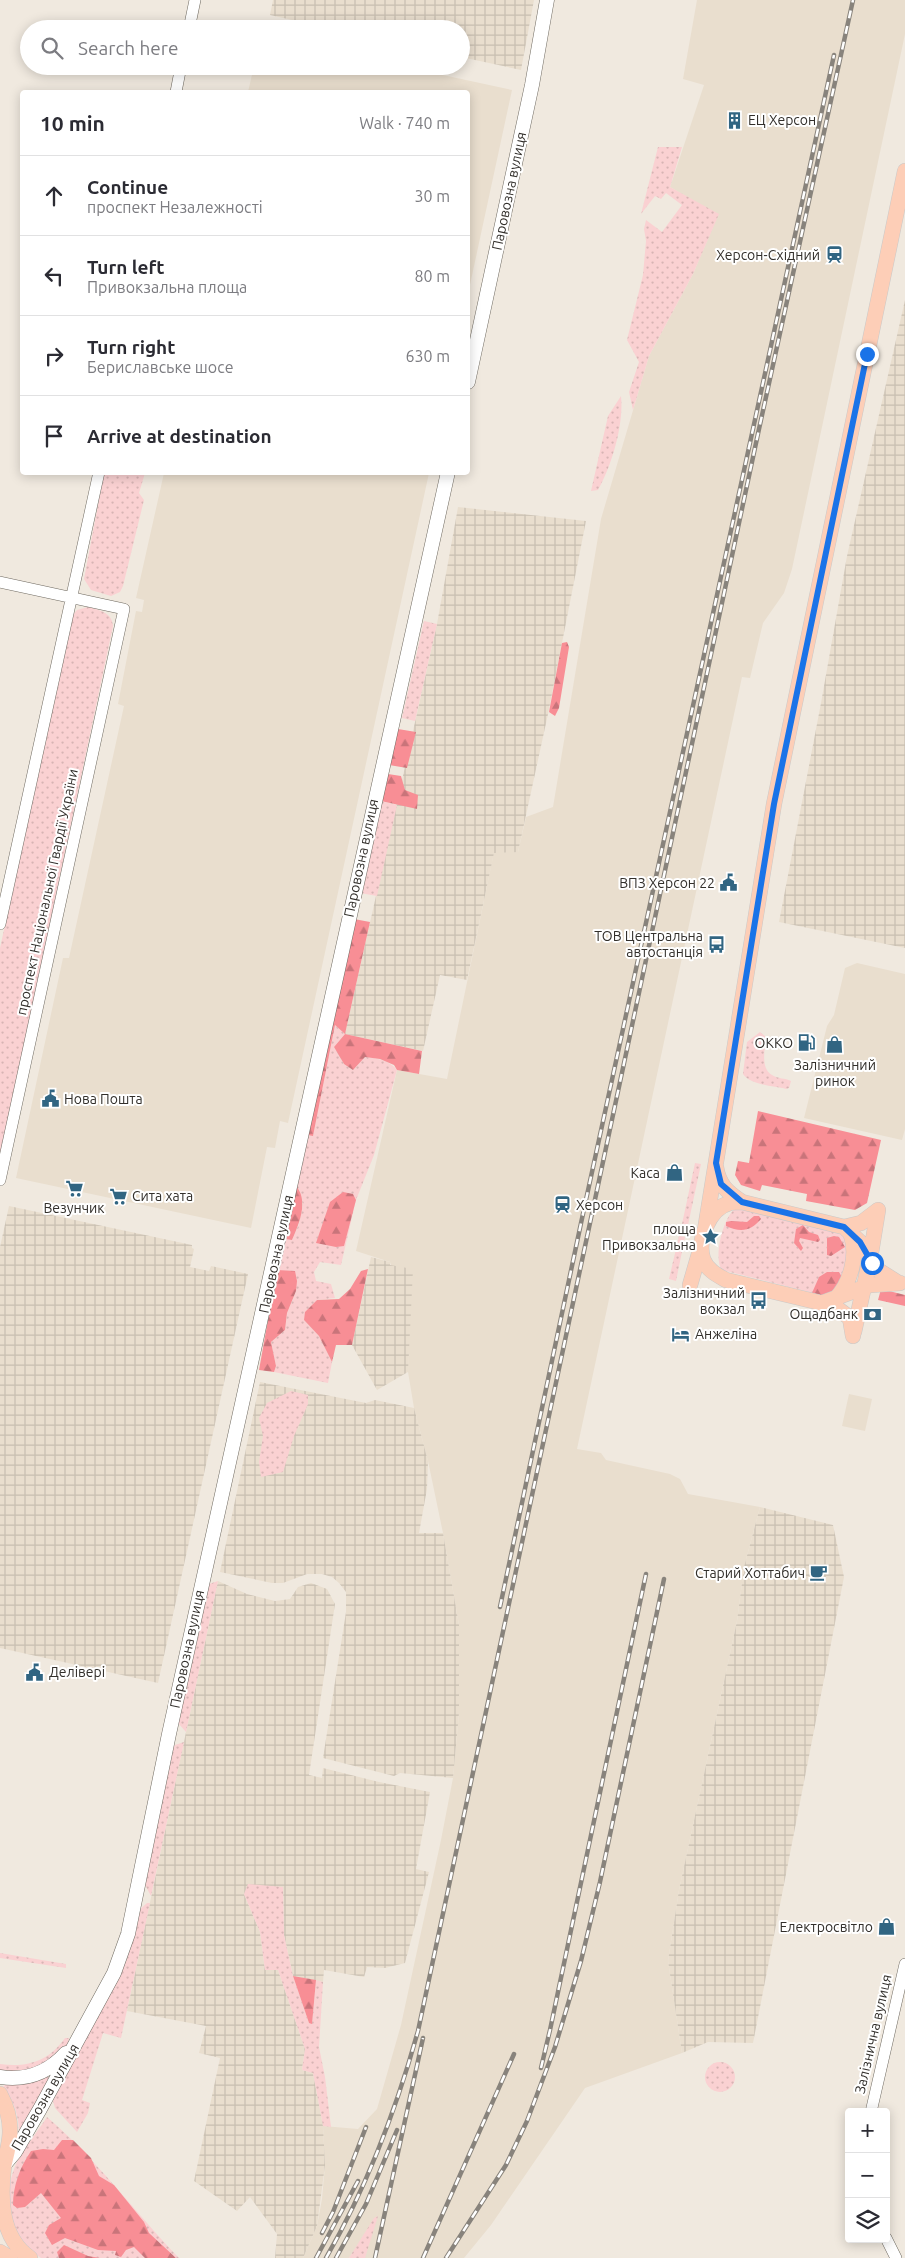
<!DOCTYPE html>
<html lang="en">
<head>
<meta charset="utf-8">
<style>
	:root { --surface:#fff; --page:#f2f2f3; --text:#2b2b33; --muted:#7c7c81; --line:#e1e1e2 }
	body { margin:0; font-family:Ubuntu,sans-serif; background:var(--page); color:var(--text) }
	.controls { position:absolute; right:15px; bottom:15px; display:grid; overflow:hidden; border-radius:5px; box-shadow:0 2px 12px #0003 }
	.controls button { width:45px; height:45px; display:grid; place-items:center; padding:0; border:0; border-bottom:1px solid var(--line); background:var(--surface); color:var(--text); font:25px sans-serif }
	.stop { position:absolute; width:15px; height:15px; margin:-11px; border:4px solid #1a73e8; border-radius:50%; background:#fff }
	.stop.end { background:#1a73e8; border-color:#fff; box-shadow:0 1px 5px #0008 }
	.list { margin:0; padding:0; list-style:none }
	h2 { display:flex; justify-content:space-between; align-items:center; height:65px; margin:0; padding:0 20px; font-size:21px }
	h2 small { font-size:16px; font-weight:400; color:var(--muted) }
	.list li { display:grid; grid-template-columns:32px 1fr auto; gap:15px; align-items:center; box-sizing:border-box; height:80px; padding:0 20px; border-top:1px solid var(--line) }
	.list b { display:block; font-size:19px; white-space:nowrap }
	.list p { margin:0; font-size:16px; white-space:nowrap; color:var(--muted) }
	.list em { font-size:16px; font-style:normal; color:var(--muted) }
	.icon { flex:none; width:28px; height:28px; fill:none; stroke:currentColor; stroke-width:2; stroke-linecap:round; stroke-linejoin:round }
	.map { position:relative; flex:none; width:905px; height:2258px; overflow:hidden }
	.search { position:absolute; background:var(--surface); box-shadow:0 2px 12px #0003; left:20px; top:20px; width:450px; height:55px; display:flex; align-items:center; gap:12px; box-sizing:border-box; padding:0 18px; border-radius:28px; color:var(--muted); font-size:19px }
	.panel { position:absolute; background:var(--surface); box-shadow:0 2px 12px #0003; left:20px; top:90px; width:450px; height:385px; border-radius:5px }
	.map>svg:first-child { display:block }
	.built { fill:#e9dece }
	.industrial { fill:url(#industrial-grid) }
	.grass { fill:url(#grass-dots) }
	.forest { fill:url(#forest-firs) }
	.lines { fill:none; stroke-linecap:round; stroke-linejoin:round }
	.tertiary-casing { stroke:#6e6960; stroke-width:12 }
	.secondary-casing { stroke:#6e6960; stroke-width:15 }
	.primary-casing { stroke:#cac9c8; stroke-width:16 }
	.tertiary { stroke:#fff; stroke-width:11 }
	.secondary { stroke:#fff; stroke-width:14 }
	.primary { stroke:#fdceb7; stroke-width:15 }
	.rail-casing { stroke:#88837c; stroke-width:4.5 }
	.rail { stroke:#fff; stroke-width:2.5; stroke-dasharray:8; stroke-linecap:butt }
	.route { stroke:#1a73e8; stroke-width:6 }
	.labels { text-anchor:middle; stroke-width:4; stroke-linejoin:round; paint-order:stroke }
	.poi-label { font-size:14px; fill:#322f2b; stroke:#fff; text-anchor:end }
	.street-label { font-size:14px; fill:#322f2b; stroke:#fff }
</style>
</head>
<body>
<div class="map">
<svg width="905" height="2258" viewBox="0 0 905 2258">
	<defs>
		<pattern id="industrial-grid" width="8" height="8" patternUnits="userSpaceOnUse" patternTransform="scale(1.25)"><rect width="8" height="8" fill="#e9dece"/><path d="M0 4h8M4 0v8" fill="none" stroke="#c8bfb1"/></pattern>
		<pattern id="grass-dots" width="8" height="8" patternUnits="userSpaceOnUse" patternTransform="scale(1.25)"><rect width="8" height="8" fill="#fad1d2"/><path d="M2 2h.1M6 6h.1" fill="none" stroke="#d7b4b4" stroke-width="1.8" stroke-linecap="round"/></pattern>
		<pattern id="forest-firs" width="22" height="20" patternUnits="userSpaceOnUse" patternTransform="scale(1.25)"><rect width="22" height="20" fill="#f88e95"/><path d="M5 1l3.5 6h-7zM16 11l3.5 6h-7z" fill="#c9747a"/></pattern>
	</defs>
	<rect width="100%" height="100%" fill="#f0e9df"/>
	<path class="built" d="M697 0H905V34L792 569 784 593 763 623 750 678 742 677 577 1449 601 1453 606 1460 670 1474 680 1479 688 1494 760 1507 744 1567 737 1621 679 1890 668 1961 682 2053 585 2088 491 2225 464 2258H365V2255L354 2251 349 2258H303L317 2226 322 2199 325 2165 323 2126 358 2129 377 2109 401 2025 441 1840 453 1778 459 1713V1625L443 1533 428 1461 414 1408 408 1372 409 1325 390 1262 356 1251 397 1070 447 1079 494 852H518L526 817 553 807 601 519 649 356 693 274 718 215 670 187 704 85 683 79Z
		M254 66H401L512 90 468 294V92H248Z
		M164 473H429L288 1123 280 1121 275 1148 267 1147 251 1228 16 1178 63 958H69L124 706 118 704 136 611 142 612 144 600 136 598Z
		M857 963 905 974V1129L902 1140 804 1118 827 1026 834 1015 845 968Z
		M849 1394 872 1399 865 1431 842 1426Z"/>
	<path class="industrial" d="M273 0H534L521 70 461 57V29H332L270 15Z
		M905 300V948L779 922 821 703 847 556Z
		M458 507 586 521 548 714 518 852 494 853 467 980 440 975 423 1051 345 1034 437 624Z
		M9 1206 192 1245V1248L194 1249 190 1267 209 1271 211 1266 248 1274 158 1683 0 1648V1247Z
		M371 1257 390 1262V1265L413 1269 408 1372 377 1390 352 1345Z
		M260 1382 366 1403 375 1400 414 1408 428 1461 427 1489 419 1533H443L459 1625V1713L453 1778 400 1773 394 1776 323 1758 346 1612V1592L339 1583 332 1577 322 1574H307L283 1583H272L220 1572Z
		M760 1507 833 1525 844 1577 753 2043 708 2042 682 2053 668 1961 679 1890 737 1621 744 1567Z
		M218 1581 247 1594 275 1601 290 1599 298 1587 311 1583 327 1589 335 1604 309 1775 322 1778 323 1768 379 1782 430 1792 416 1869 429 1872 405 1963 385 1968 367 1967 364 1977 324 1970 323 1982 293 1976 284 1935 283 1887 244 1894 260 1932 265 1970H278L305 2049 302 2070 313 2073 323 2126 325 2165 317 2226 303 2258H275L277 2234 250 2197 237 2211 194 2181 220 2058 199 2053 206 2026 127 2011Z"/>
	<path class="grass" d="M658 147H682L670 187 719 214 693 274 649 356 633 410 629 392 639 362 627 340 643 275 646 241 644 229 646 220 662 232 682 205 666 193 661 199 655 196 641 214Z
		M621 396C624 424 612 465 598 490L591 491 608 416Z
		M104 473H145L139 493 144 500 123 586 120 592 111 596 91 590 84 579Z
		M88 607C99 610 112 612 113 626L0 1158V948L73 615 77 610Z
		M424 621 437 624 415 721 402 718Z
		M381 801 397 805 377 896 360 893Z
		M335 1025 345 1034 334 1047 344 1064 353 1070 365 1057C377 1058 389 1060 397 1070L374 1155 356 1200 341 1265 320 1262 314 1272 316 1281 331 1284 335 1298 317 1300 304 1320 319 1336 332 1362 328 1383 274 1372 276 1366 271 1342 285 1330 287 1313 296 1291 277 1270 285 1239 292 1240 299 1224 303 1204 296 1186 307 1135 313 1136Z
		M760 1032 766 1037C765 1048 760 1068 772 1075 778 1079 785 1078 791 1081L789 1088 786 1089C774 1086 750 1085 743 1074L747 1042Z
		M695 1163 701 1164 688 1225 682 1224Z
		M735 1209H740L840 1232 850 1244 842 1283 825 1296 722 1270C713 1259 723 1217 735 1209Z
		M679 1236 685 1237 676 1281 669 1279Z
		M291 1391 308 1395V1404L294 1436 283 1472 261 1477 259 1462 263 1436 259 1418 267 1403Z
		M218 1581 186 1732 178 1723 205 1592 209 1584Z
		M184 1742 151 1896 144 1883 170 1752 175 1745Z
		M248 1884 283 1887 284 1935 293 1976 309 2023H312L316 1980 323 1982 319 2047 325 2077 331 2127 323 2126 313 2073 302 2070 305 2049 278 1970H265L260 1932 244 1894Z
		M147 1903H150L121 2038 103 2033 82 2100 90 2103 88 2113 77 2132 55 2108 53 2101 127 1959 137 1912Z
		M0 1953 66 1964V1968L0 1958Z
		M65 2038H69C68 2054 42 2068 28 2071 19 2073 9 2071 0 2070V2064C27 2068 49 2061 65 2038Z
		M705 2077a15 15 0 1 1 30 0a15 15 0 1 1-30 0Z
		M47 2076 49 2078 19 2133C19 2116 14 2101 3 2087L5 2084Z
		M47 2117C96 2159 134 2211 179 2258H41C9 2235 0 2199 17 2162 25 2147 37 2132 47 2117Z
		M378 2216 365 2258H349L374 2218Z"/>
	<path class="forest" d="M567 642 569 647 559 708 555 716 549 712 562 643Z
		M398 729 416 732 407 768 389 765Z
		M388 774 401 776 405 790 418 795 417 809 381 801Z
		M354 919 370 922 345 1034 422 1051 419 1074 397 1070 394 1065 380 1059 365 1057 353 1070 344 1064 334 1047 345 1034 335 1025 313 1136 307 1135Z
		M758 1111 881 1140 867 1203 855 1210 806 1201 807 1194 762 1185 760 1191 741 1185 735 1175 738 1161 749 1163Z
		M296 1186C309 1201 299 1224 292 1240L285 1239Z
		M343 1192 353 1194 356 1200 344 1246 336 1247 316 1243 330 1202Z
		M754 1216H759L761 1219C751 1231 741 1233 726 1226V1222L731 1221 747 1222Z
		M803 1225 809 1232 818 1235 820 1240 818 1242 800 1238 799 1241 803 1248 801 1251 794 1243 796 1229Z
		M834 1236 839 1237 845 1247 831 1256 827 1255V1238Z
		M368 1269 352 1345H336L332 1362 319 1336 304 1320 305 1312 317 1300 339 1299 350 1289 361 1271Z
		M277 1270 295 1271 297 1281 296 1291 287 1313 285 1330 271 1342 276 1366 274 1372 259 1370Z
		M827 1272H839L843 1279 839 1289 825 1296 812 1293 819 1277Z
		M881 1289 905 1295V1306L878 1300Z
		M293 1976 316 1980 312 2024 309 2023Z
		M62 2140H73L91 2158 99 2176 114 2185 144 2222 149 2233 176 2258H145L134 2247 126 2250 121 2257 115 2255 116 2251 98 2250 65 2238 52 2245 45 2233 49 2225 61 2218 41 2193 25 2207 17 2208 13 2205C13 2186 20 2167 31 2151L43 2149 54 2150Z
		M64 2245 88 2256 100 2258H59L57 2252Z"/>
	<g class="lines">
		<defs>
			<path id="tertiary" d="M189 29 195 0
				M176 92 181 66
				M0 582 124 609 0 1180
				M0 924 99 472
				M871 2112 905 1964
				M886 2238 896 2258"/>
			<path id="secondary" d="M468 382 532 85 547 0
				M0 2077C27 2081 48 2073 66 2053
				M4 2165 15 2152 40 2109 114 1973 128 1934 169 1734 448 472"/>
			<path id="primary" d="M716 1167C719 1185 727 1192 742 1202
				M844 1227 861 1223 878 1210
				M705 1230 774 804 905 171
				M690 1285 701 1247
				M835 1299C851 1284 858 1254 851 1235
				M822 1303 870 1285 900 1283
				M854 1332 870 1259 878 1210
				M853 1336 850 1318 834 1306 726 1280C717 1275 707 1270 703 1259 697 1240 709 1208 730 1203 733 1202 738 1202 742 1202L844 1227 860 1242 878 1270 897 1282
				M0 2094C6 2105 10 2118 10 2131 10 2142 7 2153 4 2165 0 2198 0 2237 30 2258
				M0 2252 10 2258"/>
		</defs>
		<use href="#tertiary" class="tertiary-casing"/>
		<use href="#secondary" class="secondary-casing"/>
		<use href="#primary" class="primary-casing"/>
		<use href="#tertiary" class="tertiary"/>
		<use href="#secondary" class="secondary"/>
		<use href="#primary" class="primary"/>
		<defs>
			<path id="rail" d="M500 1607 584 1209 834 55
				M541 2068 550 2030 646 1574
				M322 2233 333 2212 366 2127
				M316 2258 358 2181
				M326 2258C367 2187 396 2110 418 2031L759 429 853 0
				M336 2258 366 2204 397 2130
				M375 2258 423 2038
				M423 2258 514 2054
				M446 2258 506 2165 527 2121 555 2047 581 1961 600 1882 664 1579"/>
		</defs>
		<use href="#rail" class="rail-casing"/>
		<use href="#rail" class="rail"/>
	</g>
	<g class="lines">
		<path class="route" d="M867 354 774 804 716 1163 721 1184 742 1202 844 1227 860 1242 872 1263"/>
	</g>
	<defs>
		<symbol id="building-bare" viewBox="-9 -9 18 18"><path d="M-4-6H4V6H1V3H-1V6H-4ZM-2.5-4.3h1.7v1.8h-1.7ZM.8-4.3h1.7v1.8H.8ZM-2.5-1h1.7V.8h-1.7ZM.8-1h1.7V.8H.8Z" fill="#316582" stroke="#fff" stroke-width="2.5" paint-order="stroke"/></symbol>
		<symbol id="station-bare" viewBox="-9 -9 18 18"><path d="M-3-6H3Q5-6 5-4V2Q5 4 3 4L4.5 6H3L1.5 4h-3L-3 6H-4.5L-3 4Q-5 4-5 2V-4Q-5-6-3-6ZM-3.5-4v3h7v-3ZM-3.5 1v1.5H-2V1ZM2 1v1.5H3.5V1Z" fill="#316582" stroke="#fff" stroke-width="2.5" paint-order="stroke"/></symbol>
		<symbol id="civic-bare" viewBox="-9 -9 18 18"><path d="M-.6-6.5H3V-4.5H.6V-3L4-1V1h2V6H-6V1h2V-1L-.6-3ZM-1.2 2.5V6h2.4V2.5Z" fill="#316582" stroke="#fff" stroke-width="2.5" paint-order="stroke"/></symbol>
		<symbol id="bus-bare" viewBox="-9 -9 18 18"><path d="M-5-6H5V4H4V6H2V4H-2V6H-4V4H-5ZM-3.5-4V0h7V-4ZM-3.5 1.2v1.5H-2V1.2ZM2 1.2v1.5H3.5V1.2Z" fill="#316582" stroke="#fff" stroke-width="2.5" paint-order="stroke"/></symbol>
		<symbol id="fuel-bare" viewBox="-9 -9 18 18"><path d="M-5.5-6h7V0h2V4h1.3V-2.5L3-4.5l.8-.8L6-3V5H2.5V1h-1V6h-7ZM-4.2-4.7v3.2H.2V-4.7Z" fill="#316582" stroke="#fff" stroke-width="2.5" paint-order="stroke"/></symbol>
		<symbol id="shop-bare" viewBox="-9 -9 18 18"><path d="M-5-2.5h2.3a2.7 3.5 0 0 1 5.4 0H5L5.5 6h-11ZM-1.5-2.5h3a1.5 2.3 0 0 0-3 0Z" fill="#316582" stroke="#fff" stroke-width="2.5" paint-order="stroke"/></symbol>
		<symbol id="supermarket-bare" viewBox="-9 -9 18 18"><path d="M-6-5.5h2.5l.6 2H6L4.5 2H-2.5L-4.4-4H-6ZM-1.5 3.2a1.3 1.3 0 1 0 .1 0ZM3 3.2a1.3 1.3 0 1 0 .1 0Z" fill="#316582" stroke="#fff" stroke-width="2.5" paint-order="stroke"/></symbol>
		<symbol id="sight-bare" viewBox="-9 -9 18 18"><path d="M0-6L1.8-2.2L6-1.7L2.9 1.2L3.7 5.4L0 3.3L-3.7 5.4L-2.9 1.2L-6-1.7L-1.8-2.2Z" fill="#316582" stroke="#fff" stroke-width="2.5" paint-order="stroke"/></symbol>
		<symbol id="bank-bare" viewBox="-9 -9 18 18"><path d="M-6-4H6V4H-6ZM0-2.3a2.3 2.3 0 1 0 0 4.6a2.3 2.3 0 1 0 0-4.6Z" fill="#316582" stroke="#fff" stroke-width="2.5" paint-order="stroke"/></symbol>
		<symbol id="hotel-bare" viewBox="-9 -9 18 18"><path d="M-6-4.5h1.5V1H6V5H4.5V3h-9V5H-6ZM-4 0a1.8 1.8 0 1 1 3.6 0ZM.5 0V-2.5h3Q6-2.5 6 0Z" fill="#316582" stroke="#fff" stroke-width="2.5" paint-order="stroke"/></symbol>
		<symbol id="cafe-bare" viewBox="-9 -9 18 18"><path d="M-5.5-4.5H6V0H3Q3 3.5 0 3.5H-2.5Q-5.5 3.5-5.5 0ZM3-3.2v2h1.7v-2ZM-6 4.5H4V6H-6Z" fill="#316582" stroke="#fff" stroke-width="2.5" paint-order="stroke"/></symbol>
	</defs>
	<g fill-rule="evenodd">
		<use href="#building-bare" x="722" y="108" width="25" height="25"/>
		<use href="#station-bare" x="822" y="242" width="25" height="25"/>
		<use href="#civic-bare" x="716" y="870" width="25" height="25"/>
		<use href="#bus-bare" x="704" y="932" width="25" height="25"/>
		<use href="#fuel-bare" x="794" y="1030" width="25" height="25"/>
		<use href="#shop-bare" x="822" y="1032" width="25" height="25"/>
		<use href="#civic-bare" x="38" y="1086" width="25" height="25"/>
		<use href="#shop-bare" x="662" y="1160" width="25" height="25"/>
		<use href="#supermarket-bare" x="62" y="1176" width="25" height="25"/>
		<use href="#supermarket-bare" x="106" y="1184" width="25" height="25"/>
		<use href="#station-bare" x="550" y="1192" width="25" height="25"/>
		<use href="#sight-bare" x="698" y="1224" width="25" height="25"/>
		<use href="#bus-bare" x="746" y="1288" width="25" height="25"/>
		<use href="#bank-bare" x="860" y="1302" width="25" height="25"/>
		<use href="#hotel-bare" x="668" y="1322" width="25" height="25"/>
		<use href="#cafe-bare" x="806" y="1560" width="25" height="25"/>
		<use href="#civic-bare" x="22" y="1660" width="25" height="25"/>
		<use href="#shop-bare" x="874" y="1914" width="25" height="25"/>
	</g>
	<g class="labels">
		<g class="poi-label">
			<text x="748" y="125" text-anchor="start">ЕЦ Херсон</text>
			<text x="820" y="260">Херсон-Східний</text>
			<text x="715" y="888">ВПЗ Херсон 22</text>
			<text x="703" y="941">ТОВ Центральна<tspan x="703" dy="16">автостанція</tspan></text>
			<text x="793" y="1048">ОККО</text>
			<text x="835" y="1070" text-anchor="middle">Залізничний<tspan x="835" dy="16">ринок</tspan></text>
			<text x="64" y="1104" text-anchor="start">Нова Пошта</text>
			<text x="660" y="1178">Каса</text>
			<text x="132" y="1201" text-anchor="start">Сита хата</text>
			<text x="576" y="1210" text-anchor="start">Херсон</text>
			<text x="74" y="1213" text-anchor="middle">Везунчик</text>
			<text x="696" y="1234">площа<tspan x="696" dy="16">Привокзальна</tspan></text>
			<text x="745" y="1298">Залізничний<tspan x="745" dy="16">вокзал</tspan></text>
			<text x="858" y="1319">Ощадбанк</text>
			<text x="695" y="1339" text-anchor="start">Анжеліна</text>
			<text x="805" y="1578">Старий Хоттабич</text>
			<text x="49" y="1677" text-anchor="start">Делівері</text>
			<text x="873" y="1932">Електросвітло</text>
		</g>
		<g class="street-label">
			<text transform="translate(509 191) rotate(-78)" y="5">Паровозна вулиця</text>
			<text transform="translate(361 858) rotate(-78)" y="5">Паровозна вулиця</text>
			<text transform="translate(47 892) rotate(-78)" y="5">проспект Національної Гвардії України</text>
			<text transform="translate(276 1254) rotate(-78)" y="5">Паровозна вулиця</text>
			<text transform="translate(187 1649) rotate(-78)" y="5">Паровозна вулиця</text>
			<text transform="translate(873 2034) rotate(-77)" y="5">Залізнична вулиця</text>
			<text transform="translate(45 2097) rotate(-60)" y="5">Паровозна вулиця</text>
		</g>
	</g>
</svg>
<div class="controls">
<button>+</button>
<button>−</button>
<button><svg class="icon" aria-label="layers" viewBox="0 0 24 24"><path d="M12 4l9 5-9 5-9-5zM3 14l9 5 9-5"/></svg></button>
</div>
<div class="stop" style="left:872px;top:1263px"></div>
<div class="stop end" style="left:867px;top:354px"></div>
<div class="search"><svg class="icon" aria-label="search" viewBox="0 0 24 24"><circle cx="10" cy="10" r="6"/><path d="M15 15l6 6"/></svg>Search here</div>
<section class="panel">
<h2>10 min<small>Walk · 740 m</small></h2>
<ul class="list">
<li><svg class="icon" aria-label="ahead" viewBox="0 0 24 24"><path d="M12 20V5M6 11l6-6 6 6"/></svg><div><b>Continue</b><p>проспект Незалежності</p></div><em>30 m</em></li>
<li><svg class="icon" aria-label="left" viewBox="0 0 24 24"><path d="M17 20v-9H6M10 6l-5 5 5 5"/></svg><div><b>Turn left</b><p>Привокзальна площа</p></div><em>80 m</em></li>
<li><svg class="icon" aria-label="right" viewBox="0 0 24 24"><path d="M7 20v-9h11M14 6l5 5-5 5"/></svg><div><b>Turn right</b><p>Бериславське шосе</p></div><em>630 m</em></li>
<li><svg class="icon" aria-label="arrive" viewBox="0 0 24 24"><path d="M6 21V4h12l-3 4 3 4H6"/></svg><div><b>Arrive at destination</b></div></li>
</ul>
</section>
</div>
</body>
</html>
